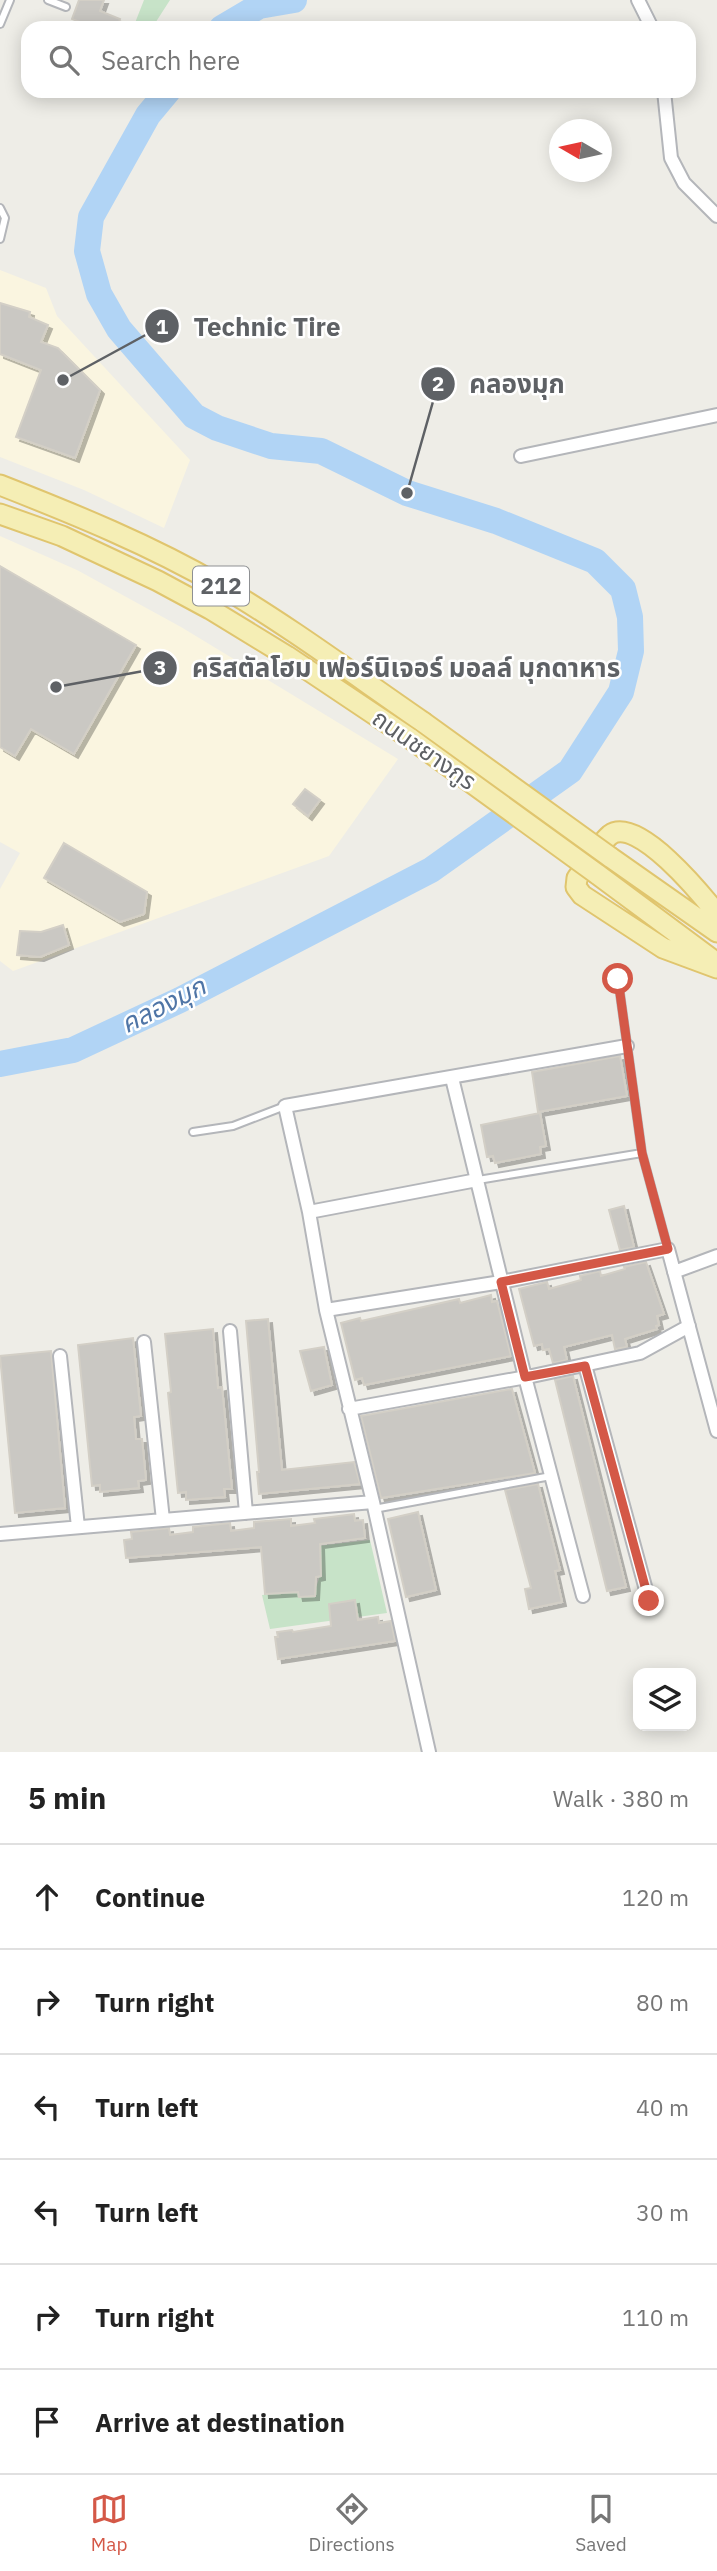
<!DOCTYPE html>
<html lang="en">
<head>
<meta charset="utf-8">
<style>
	:root { --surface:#fff; --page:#f6f6f6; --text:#222; --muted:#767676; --line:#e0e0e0; --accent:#d45847 }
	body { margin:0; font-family:"IBM Plex Sans","Noto Sans Thai",sans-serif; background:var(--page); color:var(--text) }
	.controls { position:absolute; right:21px; bottom:21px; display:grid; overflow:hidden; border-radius:14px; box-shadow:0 4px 18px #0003 }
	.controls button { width:63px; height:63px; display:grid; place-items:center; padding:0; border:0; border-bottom:2px solid var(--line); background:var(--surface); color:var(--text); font:35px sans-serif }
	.compass { position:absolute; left:549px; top:119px; width:63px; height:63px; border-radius:50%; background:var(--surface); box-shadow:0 4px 18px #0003; rotate:279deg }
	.stop { position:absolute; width:21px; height:21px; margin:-16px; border:5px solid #d45847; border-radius:50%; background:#fff }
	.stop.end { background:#d45847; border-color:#fff; box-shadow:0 2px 7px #0008 }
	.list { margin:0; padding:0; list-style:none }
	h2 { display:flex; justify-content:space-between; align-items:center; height:91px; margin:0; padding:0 28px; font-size:30px }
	h2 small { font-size:23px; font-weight:400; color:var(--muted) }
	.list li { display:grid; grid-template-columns:46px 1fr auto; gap:21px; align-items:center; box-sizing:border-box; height:105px; padding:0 28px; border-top:2px solid var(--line) }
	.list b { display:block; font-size:26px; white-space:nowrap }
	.list em { font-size:23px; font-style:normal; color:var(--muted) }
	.icon { flex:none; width:38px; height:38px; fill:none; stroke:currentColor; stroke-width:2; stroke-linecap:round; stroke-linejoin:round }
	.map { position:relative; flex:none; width:717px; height:1752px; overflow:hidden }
	.search { position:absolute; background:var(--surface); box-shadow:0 4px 18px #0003; left:21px; right:21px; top:21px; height:77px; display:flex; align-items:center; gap:18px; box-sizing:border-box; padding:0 24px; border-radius:21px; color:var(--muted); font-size:26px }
	.sheet { height:721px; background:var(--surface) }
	nav { display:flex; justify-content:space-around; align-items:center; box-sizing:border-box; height:98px; border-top:2px solid var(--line); background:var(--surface); font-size:19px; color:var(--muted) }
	nav a { display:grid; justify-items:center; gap:4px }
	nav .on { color:var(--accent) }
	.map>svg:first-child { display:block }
	.commercial { fill:#faf5e0 }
	.green { fill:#c7e3c8 }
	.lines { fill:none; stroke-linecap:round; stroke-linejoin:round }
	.river { stroke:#b1d4f5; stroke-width:26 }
	.building { fill:#cac8c3; stroke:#d3cfc6; stroke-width:2; filter:url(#shadow) }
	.lane-casing { stroke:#b4b6ba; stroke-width:10 }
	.street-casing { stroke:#b4b6ba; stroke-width:16 }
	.primary-casing { stroke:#e0c56e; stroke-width:23 }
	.lane { stroke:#fff; stroke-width:6 }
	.street { stroke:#fff; stroke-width:12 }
	.primary { stroke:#f5eeb5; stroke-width:19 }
	.primary-bridge-casing { stroke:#e0c56e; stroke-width:23; stroke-linecap:butt }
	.primary-bridge { stroke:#f5eeb5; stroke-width:19 }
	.route { stroke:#d45847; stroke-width:9 }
	.labels { text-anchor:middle; stroke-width:5; stroke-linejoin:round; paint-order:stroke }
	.shield { fill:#fff; stroke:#8e9093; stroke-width:2 }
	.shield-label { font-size:23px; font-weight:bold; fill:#5e6165 }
	.street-label { font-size:24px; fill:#5e6165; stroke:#fff }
	.water-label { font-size:26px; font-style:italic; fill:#4f75a6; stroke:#fff }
	.leader { fill:none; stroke:#5e6165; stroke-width:2.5 }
	.callout-dot { fill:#5e6165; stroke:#fff; stroke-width:2.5 }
	.mark-label { font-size:21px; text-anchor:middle; font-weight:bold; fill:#fff }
	.callout-label { font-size:26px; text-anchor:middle; font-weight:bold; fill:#5e6165; stroke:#fff; stroke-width:5; stroke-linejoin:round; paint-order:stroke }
</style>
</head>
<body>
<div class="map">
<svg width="717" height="1752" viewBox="0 0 717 1752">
	<defs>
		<filter id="shadow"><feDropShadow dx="4" dy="4" stdDeviation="0" flood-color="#0004"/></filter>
	</defs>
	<rect width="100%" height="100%" fill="#eeede7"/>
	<path class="commercial" d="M0 270 46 288 57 316 190 460 164 528 84 490 0 457Z
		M0 536 77 570 181 627 398 759 329 856 13 971 0 961V889L20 853 0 842Z"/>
	<path class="green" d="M144 0H170L152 28H133Z
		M370 1540 387 1613 270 1629 262 1595 298 1592 299 1597 310 1596C323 1580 321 1566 318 1546Z"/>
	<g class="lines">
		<path class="river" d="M222 28 259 6 294 0
			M0 1064 73 1050 180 1000 431 870 570 771 621 692 631 651 630 617 623 589 595 561 496 521 407 493 321 451 271 446 217 428 194 416 119 329 99 294 87 251 91 217 148 115 168 91"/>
	</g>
	<path class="building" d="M79 0H104L100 11 120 19 117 28H95L72 19Z
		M0 303 30 312 29 317 48 325 41 342 58 348 100 390 75 458 16 437 41 370 0 354Z
		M0 566 136 645 74 754 31 729 15 756 0 747Z
		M305 789 320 800 308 816 293 804Z
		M64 843 147 892 144 914 120 922 44 878Z
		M63 925 69 945 40 957 17 955 20 931 41 932Z
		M620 1056 627 1096 538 1112 532 1072Z
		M540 1113 546 1146 540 1147 541 1154 495 1163 493 1156 487 1157 481 1125Z
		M624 1206 634 1247 620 1250 609 1210Z
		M646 1262 664 1314 657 1316 659 1325 656 1326 657 1329 625 1339 627 1347 615 1349 612 1335 564 1347 567 1360 553 1363 549 1349 543 1350 542 1344 534 1346 519 1289 547 1282 549 1289 581 1280 580 1276 600 1271 601 1276 625 1269 624 1267Z
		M491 1295 492 1302 497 1301 511 1356 364 1385 362 1378 355 1380 341 1323 360 1318 361 1321 459 1299 460 1303Z
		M268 1319 282 1470 354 1462 360 1484 259 1494 257 1472H259L246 1321Z
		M213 1329 218 1388 222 1387 232 1489H224L225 1497 186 1500V1492L178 1493 168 1393 171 1392 165 1334Z
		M133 1338 141 1416 134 1417 136 1439H142L146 1480 138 1481 139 1488 100 1492V1485L92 1486 78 1345Z
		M324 1347 332 1385 311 1391 300 1351Z
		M51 1351 65 1508 15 1513 0 1356Z
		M573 1376 626 1587 607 1591 555 1380Z
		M512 1389 535 1473 381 1498 361 1416Z
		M538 1484 560 1570 555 1571 562 1602 529 1609 525 1589 531 1588 505 1490Z
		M418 1512 436 1590 406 1597 388 1519Z
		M354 1514 355 1521 363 1520 365 1538 320 1544 321 1576 316 1577 315 1596 299 1597 298 1592 265 1594 261 1547 126 1558 124 1540 132 1539 131 1532 169 1528 170 1535 193 1532V1527L230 1523 231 1531 254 1528V1522L291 1519V1526L315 1523 314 1519Z
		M355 1600 358 1620 378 1617 379 1623 391 1621 395 1641 278 1659 275 1637H278L277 1632 292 1630 293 1632 331 1626 329 1604Z"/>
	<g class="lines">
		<defs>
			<path id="lane" d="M48 0 66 7
				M0 24 10 0
				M0 208 5 218 0 239
				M618 979 642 1153 668 1249
				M193 1132 233 1126 285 1106
				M478 1180 642 1153
				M374 1509 551 1476"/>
			<path id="street" d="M638 0 652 28
				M664 91 671 158 684 183 717 216
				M521 456 717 415
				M452 1078 525 1377 583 1596
				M309 1212 477 1180
				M674 1272 717 1256
				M326 1310 501 1282 668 1249 717 1431
				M230 1331 246 1513
				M144 1342 163 1520
				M60 1356 78 1527
				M585 1365 649 1601
				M349 1409 532 1376 640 1353 689 1326
				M0 1534 373 1502
				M429 1752 373 1502 326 1310 309 1212 285 1106 627 1046"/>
			<path id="primary" d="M0 485C74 514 150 545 219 585 289 626 356 676 423 722
				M0 514 62 536 158 581 210 609 287 656 411 739
				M610 857 717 932
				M597 874 713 960
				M717 914C702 895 637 815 610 835 599 844 586 867 577 878L576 887 582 895 663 948 717 968"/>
		</defs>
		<use href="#lane" class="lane-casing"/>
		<use href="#street" class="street-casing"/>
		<use href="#primary" class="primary-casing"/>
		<use href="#lane" class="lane"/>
		<use href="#street" class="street"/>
		<use href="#primary" class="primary"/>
		<defs>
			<path id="primary-bridge" d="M423 722 610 857
				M411 739 597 874"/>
		</defs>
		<use href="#primary-bridge" class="primary-bridge-casing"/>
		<use href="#primary-bridge" class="primary-bridge"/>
	</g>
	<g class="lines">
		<path class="route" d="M618 979 642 1153 668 1249 501 1282 525 1377 585 1366 649 1601"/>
	</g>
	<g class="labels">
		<rect class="shield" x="193" y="566.5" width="56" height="39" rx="5"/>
		<g class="shield-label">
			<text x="221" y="594">212</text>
		</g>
		<g class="street-label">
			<text transform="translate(424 750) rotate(35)" y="8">ถนนชยางกูร</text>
		</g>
		<g class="water-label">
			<text transform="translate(163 1005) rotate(-27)" y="9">คลองมุก</text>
		</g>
	</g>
	<path class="leader" d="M63 380L162 326M407 493L438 384M56 687L160 668"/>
	<g class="callout-dot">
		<circle cx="63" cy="380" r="7"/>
		<circle cx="407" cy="493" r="7"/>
		<circle cx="56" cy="687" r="7"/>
		<circle cx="162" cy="326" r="18"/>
		<circle cx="438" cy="384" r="18"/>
		<circle cx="160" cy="668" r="18"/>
	</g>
	<g class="mark-label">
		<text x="162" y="334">1</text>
		<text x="438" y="391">2</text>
		<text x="160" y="675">3</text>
	</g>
	<g class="callout-label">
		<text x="267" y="336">Technic Tire</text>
		<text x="517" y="393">คลองมุก</text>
		<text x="406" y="677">คริสตัลโฮม เฟอร์นิเจอร์ มอลล์ มุกดาหาร</text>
	</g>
</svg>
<div class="controls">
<button><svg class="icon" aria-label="layers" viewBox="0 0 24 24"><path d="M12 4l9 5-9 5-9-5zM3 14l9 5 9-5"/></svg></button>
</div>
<svg class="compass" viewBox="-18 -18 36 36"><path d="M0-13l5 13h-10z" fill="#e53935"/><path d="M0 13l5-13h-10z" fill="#767676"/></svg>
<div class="stop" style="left:618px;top:979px"></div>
<div class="stop end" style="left:649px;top:1601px"></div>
<div class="search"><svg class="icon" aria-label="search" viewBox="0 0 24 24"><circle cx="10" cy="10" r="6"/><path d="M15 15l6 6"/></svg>Search here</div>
</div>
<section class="sheet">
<h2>5 min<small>Walk · 380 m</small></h2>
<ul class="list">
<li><svg class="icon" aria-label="ahead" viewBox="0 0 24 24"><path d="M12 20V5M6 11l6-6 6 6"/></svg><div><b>Continue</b></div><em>120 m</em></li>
<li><svg class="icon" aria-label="right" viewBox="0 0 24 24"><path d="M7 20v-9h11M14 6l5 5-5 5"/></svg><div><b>Turn right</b></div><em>80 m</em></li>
<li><svg class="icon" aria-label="left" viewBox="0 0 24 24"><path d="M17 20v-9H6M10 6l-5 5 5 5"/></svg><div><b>Turn left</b></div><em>40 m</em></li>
<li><svg class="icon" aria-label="left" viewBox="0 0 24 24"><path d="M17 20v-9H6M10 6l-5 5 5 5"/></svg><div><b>Turn left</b></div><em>30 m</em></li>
<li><svg class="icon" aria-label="right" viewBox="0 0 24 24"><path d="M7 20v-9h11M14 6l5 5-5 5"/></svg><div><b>Turn right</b></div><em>110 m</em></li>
<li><svg class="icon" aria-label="arrive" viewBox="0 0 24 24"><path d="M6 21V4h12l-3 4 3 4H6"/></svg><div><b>Arrive at destination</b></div></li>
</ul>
</section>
<nav>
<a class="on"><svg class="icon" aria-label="map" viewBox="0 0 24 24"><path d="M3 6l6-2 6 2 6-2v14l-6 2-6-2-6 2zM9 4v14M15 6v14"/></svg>Map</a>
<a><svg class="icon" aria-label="directions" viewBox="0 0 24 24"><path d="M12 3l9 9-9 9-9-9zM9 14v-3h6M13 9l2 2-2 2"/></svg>Directions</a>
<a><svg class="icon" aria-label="saved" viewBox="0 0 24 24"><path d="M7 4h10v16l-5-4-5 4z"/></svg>Saved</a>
</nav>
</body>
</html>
